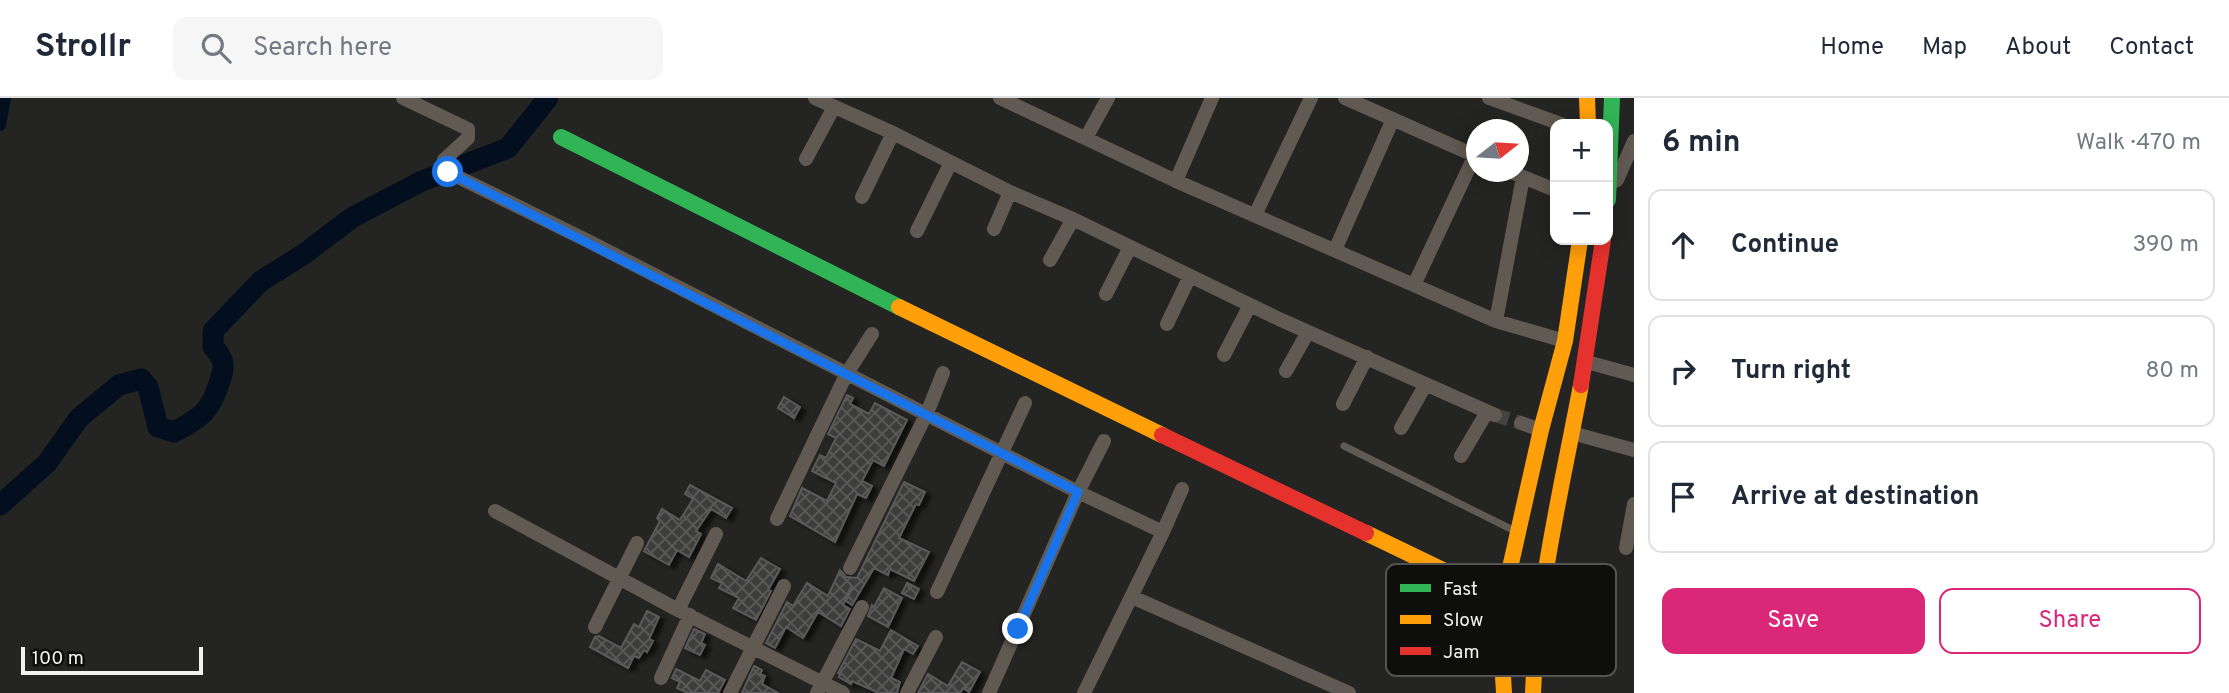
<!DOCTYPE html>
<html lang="en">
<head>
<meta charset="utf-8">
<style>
	:root { --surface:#fff; --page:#f6f6f7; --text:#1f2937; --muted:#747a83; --line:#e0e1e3; --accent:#db2777 }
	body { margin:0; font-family:Overpass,sans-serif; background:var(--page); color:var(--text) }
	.controls { position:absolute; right:21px; top:21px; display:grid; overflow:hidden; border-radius:14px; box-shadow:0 4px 18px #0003 }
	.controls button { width:63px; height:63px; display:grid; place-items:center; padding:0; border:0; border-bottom:2px solid var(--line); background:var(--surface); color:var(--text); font:35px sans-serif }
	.compass { position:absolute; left:1466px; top:21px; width:63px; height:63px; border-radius:50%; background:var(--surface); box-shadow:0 4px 18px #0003; rotate:73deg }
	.scale { position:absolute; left:21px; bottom:18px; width:182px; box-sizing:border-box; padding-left:7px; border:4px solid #f3f2f0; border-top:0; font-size:19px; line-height:24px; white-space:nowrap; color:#f3f2f0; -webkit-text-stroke:5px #0e0e0c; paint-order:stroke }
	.stop { position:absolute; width:21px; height:21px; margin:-16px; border:5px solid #1a73e8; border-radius:50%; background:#fff }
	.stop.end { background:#1a73e8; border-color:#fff; box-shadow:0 2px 7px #0008 }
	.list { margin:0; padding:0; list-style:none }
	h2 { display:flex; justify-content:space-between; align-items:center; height:91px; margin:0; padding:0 28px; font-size:30px }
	h2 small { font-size:23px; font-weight:400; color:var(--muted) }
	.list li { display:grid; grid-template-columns:46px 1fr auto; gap:21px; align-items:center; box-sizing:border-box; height:112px; margin:0 14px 14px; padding:0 14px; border:2px solid var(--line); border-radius:14px }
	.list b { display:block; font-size:26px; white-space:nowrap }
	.list em { font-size:23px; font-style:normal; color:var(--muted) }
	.actions { display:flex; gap:14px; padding:21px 28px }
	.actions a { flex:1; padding:16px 0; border:2px solid var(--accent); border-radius:14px; text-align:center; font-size:24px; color:var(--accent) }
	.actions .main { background:var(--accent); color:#fff }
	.icon { flex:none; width:38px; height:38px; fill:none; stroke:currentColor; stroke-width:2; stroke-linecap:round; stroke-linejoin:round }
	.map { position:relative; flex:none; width:1634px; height:595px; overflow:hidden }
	header { display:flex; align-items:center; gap:42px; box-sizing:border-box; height:98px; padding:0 35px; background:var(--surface); border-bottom:2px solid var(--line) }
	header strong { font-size:33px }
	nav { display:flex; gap:38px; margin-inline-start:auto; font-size:24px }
	.search { width:490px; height:63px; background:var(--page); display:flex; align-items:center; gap:18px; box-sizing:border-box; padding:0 24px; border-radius:14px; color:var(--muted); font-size:26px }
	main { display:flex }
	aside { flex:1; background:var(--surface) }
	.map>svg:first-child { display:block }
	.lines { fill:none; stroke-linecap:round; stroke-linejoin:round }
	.canal { stroke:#030f1e; stroke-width:12 }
	.river { stroke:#030f1e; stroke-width:21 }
	.building { fill:url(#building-cross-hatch); stroke:#5a5a5b; stroke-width:2; filter:url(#shadow) }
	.street-tunnel { stroke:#434341; stroke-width:14; stroke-dasharray:14 7; stroke-linecap:butt }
	.lane { stroke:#615a52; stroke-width:7 }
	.street { stroke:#615a52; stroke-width:14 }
	.fast { stroke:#30b455; stroke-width:16 }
	.slow { stroke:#ff9f0a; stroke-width:16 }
	.jam { stroke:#e5322d; stroke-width:16 }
	.route { stroke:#1a73e8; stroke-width:9 }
	.key { fill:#0e0e0c; stroke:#535250; stroke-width:2 }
	.key-label { font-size:19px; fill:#f3f2f0 }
</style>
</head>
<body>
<header>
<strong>Strollr</strong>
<div class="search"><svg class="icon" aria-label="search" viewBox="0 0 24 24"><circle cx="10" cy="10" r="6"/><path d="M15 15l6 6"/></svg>Search here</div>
<nav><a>Home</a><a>Map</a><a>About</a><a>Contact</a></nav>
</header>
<main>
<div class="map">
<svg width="1634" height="595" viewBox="0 0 1634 595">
	<defs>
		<pattern id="building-cross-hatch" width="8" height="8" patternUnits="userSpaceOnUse" patternTransform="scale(1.75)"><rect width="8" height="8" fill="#3e3e3d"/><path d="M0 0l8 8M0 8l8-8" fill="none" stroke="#5a5a59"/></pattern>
		<filter id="shadow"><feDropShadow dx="5.5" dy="3.5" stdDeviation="2" flood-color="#0009"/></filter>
	</defs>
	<rect width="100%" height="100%" fill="#242422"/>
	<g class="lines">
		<path class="canal" d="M0 27 5 0"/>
		<path class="river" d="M0 407 47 365 79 320 119 287 141 281 148 289 158 329 174 334C202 319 210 314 220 283 225 268 225 261 213 249V233L261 183 304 156 353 119 422 83 508 50 548 0"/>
	</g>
	<path class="building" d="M847 297 853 300 850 306 869 316 875 305 907 322 884 368 873 362 862 383 872 388 866 400 857 396 835 444 790 418 802 390 827 403 836 385 812 373 820 357 826 360 836 340 828 336Z
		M784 299 800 309 794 320 778 310Z
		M904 384 925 394 919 407 916 406 899 440 929 454 914 483 890 471 888 477 874 470 852 507 846 503 853 489 851 488 843 507 850 511 841 528 818 514 803 540 786 529 775 550 766 545 787 504 793 508 807 485 828 498 840 472 846 479 857 480Z
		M690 387 732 410 726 420 711 411 696 433 701 436 689 459 677 452 669 467 644 453 660 423 657 420 662 411 680 422 693 401 685 396Z
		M761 460 780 471 768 492 771 493 756 522 733 510 739 500 719 490 722 485 711 480 718 466 746 483Z
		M907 485 919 491 914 501 902 495Z
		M884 490 902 500 888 529 868 518 872 507 874 509Z
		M647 513 659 519 649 541 653 543 647 554 644 552 639 560 634 558 628 570 590 549 595 539 599 538 621 550 634 526 639 529Z
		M694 531 705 536 701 545 705 547 700 557 685 550Z
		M891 532 918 548 913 556 904 551 891 580 900 584 897 595H879L852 583 851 586 839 579 840 576 838 575 856 541 880 553Z
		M962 564 980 574 969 594 963 590 960 595H918L928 576 948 588Z
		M754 568 762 572 760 576 765 578 762 586 778 595H742Z
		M676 571 700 583 706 572 725 582 718 595H688L677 590 680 584 672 580Z"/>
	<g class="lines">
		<path class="street-tunnel" d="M1495 317 1521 325"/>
		<path class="lane" d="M1344 348 1517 434"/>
		<path class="street" d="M403 0 468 31V40L444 62 446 72 452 76 588 143 1078 394 1163 434
			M815 0 893 35 1010 94 1073 121 1279 221 1495 317
			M1000 0 1176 83 1496 223 1565 243
			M1345 0 1476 58
			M1489 0 1561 26
			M1086 40 1108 0
			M806 61 834 9
			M1511 74 1555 92
			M1176 83 1212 0
			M1609 86 1617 82 1634 43
			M862 99 893 35
			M1255 117 1311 0
			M994 131 1010 94
			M917 133 951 64
			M1335 152 1393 21
			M1050 162 1073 121
			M1414 187 1475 57
			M1106 196 1130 149
			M1496 223 1523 79
			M1167 226 1190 178
			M1224 257 1250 207
			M1587 264 1634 277
			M1286 273 1308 234
			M1343 306 1367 259
			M1521 325 1541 332
			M1401 330 1426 286
			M1572 335 1634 352
			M1461 358 1487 314
			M495 413 678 512 843 595
			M777 421 846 277 872 236
			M1626 450 1634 406
			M850 470 927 315 943 275
			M937 494 1025 305
			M1132 499 1349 595
			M678 512 716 436
			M595 529 637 445
			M661 580 690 517
			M730 595 784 488
			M817 595 862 509
			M907 595 936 539
			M989 595 1078 394 1104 343
			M1084 595 1163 434 1182 391"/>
		<path class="fast" d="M561 39 899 209
			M1608 102 1612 0"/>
		<path class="slow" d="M1587 0 1588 26
			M899 209 1162 337
			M1366 435 1503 501
			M1504 595 1500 527 1503 501 1541 332 1565 243 1580 142
			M1533 595C1537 491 1562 388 1581 287"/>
		<path class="jam" d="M1581 287 1603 142
			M1162 337 1366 435"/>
	</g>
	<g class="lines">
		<path class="route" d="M448 74 1078 394 1018 531"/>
	</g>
	<rect x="1386" y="466" width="230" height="112" rx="10" class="key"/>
	<rect x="1400" y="486" width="31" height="8" fill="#30b455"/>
	<rect x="1400" y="517" width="31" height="9" fill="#ff9f0a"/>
	<rect x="1400" y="549" width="31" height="8" fill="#e5322d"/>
	<g class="key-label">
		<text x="1443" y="497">Fast</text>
		<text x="1443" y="528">Slow</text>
		<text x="1443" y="560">Jam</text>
	</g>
</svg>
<div class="controls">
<button>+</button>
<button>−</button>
</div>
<svg class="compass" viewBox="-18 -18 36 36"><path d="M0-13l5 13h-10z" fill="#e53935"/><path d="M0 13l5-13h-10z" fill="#747a83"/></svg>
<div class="scale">100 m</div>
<div class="stop" style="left:448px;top:74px"></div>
<div class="stop end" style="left:1018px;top:531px"></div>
</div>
<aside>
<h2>6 min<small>Walk · 470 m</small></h2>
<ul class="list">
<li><svg class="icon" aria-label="ahead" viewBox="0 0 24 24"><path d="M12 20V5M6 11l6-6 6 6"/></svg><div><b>Continue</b></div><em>390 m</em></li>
<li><svg class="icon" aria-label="right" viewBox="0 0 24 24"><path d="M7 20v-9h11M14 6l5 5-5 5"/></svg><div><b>Turn right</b></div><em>80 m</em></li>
<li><svg class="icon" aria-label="arrive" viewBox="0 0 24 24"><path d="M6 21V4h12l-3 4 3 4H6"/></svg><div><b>Arrive at destination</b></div></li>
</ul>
<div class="actions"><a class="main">Save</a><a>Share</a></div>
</aside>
</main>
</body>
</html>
